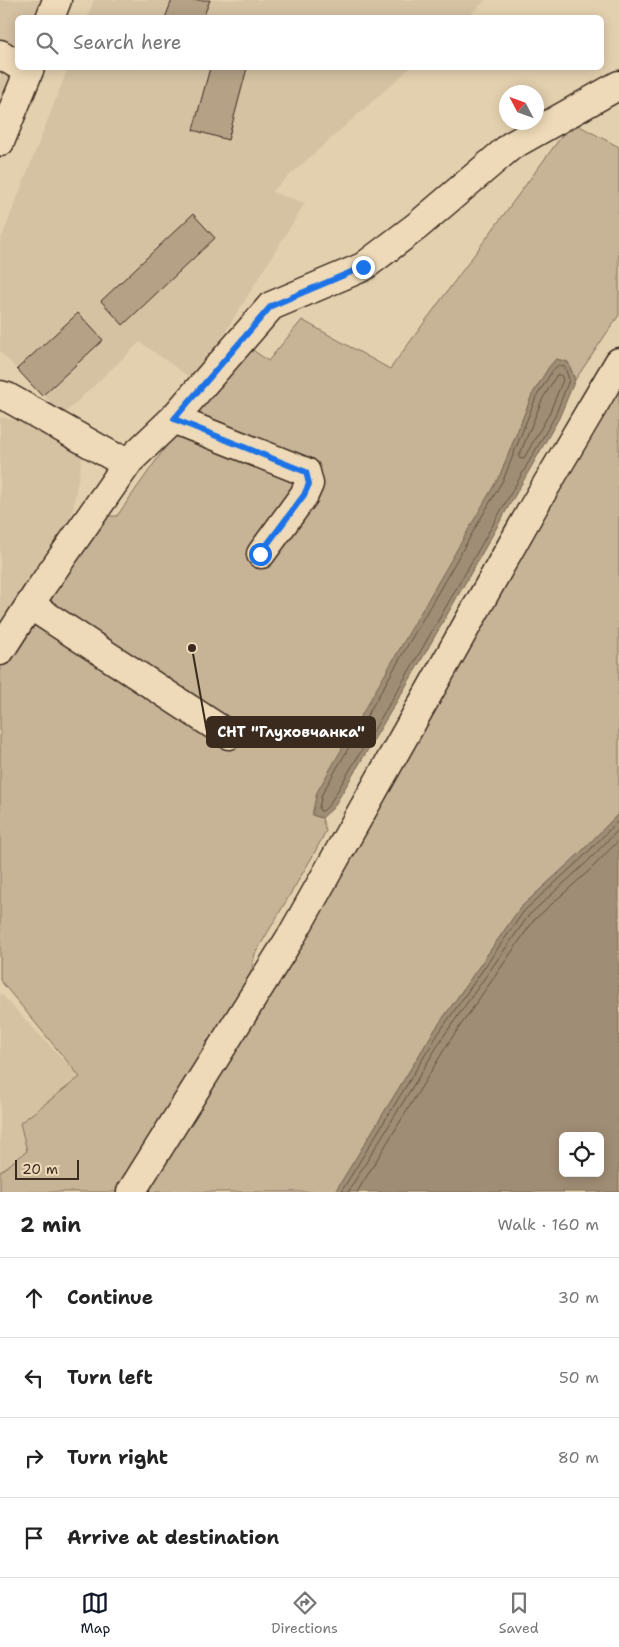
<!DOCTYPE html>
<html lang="en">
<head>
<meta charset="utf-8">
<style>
	:root { --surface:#fff; --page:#f6f6f6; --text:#222; --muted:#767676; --line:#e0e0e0; --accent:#111827 }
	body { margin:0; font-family:"Shantell Sans",sans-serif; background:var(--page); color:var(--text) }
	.controls { position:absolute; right:15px; bottom:15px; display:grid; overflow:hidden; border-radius:8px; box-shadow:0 2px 12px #0003 }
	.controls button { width:45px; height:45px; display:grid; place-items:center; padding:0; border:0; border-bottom:1px solid var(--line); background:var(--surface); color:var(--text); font:25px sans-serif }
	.compass { position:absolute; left:499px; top:85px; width:45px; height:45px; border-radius:50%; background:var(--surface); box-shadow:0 2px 12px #0003; rotate:311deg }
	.scale { position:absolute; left:15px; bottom:12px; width:64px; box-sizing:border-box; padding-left:5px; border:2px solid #3b2a1e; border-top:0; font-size:14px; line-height:18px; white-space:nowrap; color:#3b2a1e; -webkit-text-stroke:4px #eedab8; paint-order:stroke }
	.stop { position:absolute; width:15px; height:15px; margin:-11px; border:4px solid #1a73e8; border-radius:50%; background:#fff }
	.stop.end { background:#1a73e8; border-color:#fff; box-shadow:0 1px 5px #0008 }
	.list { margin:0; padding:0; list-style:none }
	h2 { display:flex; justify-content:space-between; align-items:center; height:65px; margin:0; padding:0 20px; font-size:21px }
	h2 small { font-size:16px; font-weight:400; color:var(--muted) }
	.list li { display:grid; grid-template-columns:32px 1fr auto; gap:15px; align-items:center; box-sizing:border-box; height:80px; padding:0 20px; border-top:1px solid var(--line) }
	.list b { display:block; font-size:19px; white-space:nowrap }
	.list em { font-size:16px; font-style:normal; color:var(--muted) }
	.icon { flex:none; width:28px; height:28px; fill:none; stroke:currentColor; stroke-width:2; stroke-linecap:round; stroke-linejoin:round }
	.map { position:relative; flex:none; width:619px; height:1192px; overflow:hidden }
	.search { position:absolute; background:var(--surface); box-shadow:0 2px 12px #0003; left:15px; right:15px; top:15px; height:55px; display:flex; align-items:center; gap:12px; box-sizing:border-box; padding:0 18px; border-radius:8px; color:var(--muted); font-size:19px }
	.sheet { height:385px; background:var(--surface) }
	nav { display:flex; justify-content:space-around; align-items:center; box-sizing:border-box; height:70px; border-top:1px solid var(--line); background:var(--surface); font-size:14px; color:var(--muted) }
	nav a { display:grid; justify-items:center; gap:2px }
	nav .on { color:var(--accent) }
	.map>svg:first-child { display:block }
	.built { fill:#d5c2a3 }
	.green { fill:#c7b497; stroke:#816f5a }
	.water { fill:#a08d75; stroke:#786552; fill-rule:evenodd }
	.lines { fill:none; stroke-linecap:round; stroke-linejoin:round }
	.shore { stroke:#635241; stroke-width:1 }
	.building { fill:#b4a186; stroke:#3b2a1e }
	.minor-casing { stroke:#3b2a1e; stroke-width:31 }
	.minor { stroke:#eedab8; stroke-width:28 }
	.route { stroke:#1a73e8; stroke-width:6 }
	.leader { fill:none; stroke:#3b2a1e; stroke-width:2 }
	.callout-dot { fill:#3b2a1e; stroke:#eedab8; stroke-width:2 }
	.callout { fill:#3b2a1e; stroke:#3b2a1e; stroke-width:2 }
	.callout-label { font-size:15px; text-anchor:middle; font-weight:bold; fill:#fff }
</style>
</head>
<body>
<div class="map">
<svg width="619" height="1192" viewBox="0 0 619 1192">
	<rect width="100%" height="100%" fill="#e3d0af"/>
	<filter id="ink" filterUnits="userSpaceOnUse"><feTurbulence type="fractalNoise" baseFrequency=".02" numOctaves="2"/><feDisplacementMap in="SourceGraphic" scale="10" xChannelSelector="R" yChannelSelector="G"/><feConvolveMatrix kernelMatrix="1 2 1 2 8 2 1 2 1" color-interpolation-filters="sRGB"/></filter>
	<g filter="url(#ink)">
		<path class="built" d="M0 0H40L33 17 18 18 17 58 0 102Z
			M94 0H486L466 18H87Z
			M68 68H410L271 192 305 203 195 381 140 342 63 415 0 352V242Z
			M0 417 19 421 83 452 69 532 0 634Z
			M0 993 80 1077 20 1123 27 1151 0 1172Z"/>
		<path class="green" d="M572 122 619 147V315L575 380 568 362 556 359 549 367 532 395 500 475 312 815 322 818 326 831 311 859 255 954 249 982 214 1034 206 1042 222 1070 619 382V813L579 854 520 908 434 1031 335 1192H0V1172L27 1151 20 1123 80 1077 0 980V667L48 595 108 516H117L176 432 246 345 268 361 302 320 390 369Z"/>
		<path class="water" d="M556 359 568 362 575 380 559 418 419 664 333 808 322 818 312 815 317 792 500 475 532 395 549 367Z
			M619 813V1192H335L434 1031 520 908 579 854ZM563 1136H600V1173H563Z"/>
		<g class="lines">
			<path class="shore" d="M559 365 565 367 569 380 555 416 415 661 329 805 323 811H320L319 808 322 794 504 478 536 397 553 370Z
				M557 375H561L563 380 549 414 524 458 520 459 519 456 542 400Z
				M341 1192 438 1034 524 911 582 858 619 820
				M348 1192 443 1037 529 915 586 863 619 829
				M357 1192 449 1042 534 920 592 868 619 840"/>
		</g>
		<path class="building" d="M172 0H210L203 18H165Z
			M210 68H247L228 140 193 130Z
			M193 214 215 238 123 325 101 301Z
			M78 313 103 340 42 396 17 369Z"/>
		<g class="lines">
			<defs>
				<path id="minor" d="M50 18 57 0
					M0 54 18 65
					M0 142 30 68
					M0 395 7 397 114 457 130 460 173 419 271 306 363 267 417 226 511 146 619 85
					M173 419 306 472 309 484 304 495 261 554
					M30 605 229 735
					M0 651 40 589 130 460
					M131 1192 292 935 534 506 619 362"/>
			</defs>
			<use href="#minor" class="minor-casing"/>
			<use href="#minor" class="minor"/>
		</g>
	</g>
	<g class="lines" filter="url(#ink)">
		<path class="route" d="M260 554 304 495 309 484 306 472 174 419 271 306 363 267"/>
	</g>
	<path class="leader" d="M192 648L207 732"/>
	<circle class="callout-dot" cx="192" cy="648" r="5"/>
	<rect class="callout" x="207" y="717" width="168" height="30" rx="5"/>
	<g class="callout-label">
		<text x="291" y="737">СНТ "Глуховчанка"</text>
	</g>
</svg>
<div class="controls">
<button><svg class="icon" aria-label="locate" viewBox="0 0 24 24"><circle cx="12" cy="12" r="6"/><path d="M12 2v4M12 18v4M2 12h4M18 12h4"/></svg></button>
</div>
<svg class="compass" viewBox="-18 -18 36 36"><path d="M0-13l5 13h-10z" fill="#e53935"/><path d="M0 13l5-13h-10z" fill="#767676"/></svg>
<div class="scale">20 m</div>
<div class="stop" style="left:260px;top:554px"></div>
<div class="stop end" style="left:363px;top:267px"></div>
<div class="search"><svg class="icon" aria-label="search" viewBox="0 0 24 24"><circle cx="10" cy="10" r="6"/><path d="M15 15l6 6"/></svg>Search here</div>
</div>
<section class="sheet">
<h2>2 min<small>Walk · 160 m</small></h2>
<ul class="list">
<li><svg class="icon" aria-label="ahead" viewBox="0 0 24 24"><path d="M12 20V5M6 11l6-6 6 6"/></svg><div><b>Continue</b></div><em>30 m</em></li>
<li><svg class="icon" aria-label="left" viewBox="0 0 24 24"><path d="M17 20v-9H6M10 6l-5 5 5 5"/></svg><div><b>Turn left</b></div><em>50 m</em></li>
<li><svg class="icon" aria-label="right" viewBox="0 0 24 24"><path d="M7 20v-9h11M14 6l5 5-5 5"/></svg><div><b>Turn right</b></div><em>80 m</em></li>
<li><svg class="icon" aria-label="arrive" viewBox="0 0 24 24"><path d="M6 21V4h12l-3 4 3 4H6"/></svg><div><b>Arrive at destination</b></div></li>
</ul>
</section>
<nav>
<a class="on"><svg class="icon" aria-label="map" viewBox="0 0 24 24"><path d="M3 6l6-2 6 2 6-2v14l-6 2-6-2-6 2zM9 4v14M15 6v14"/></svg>Map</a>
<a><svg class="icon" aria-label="directions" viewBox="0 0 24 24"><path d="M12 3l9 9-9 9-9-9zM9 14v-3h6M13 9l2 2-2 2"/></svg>Directions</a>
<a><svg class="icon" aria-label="saved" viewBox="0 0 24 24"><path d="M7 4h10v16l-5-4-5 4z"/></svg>Saved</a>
</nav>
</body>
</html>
